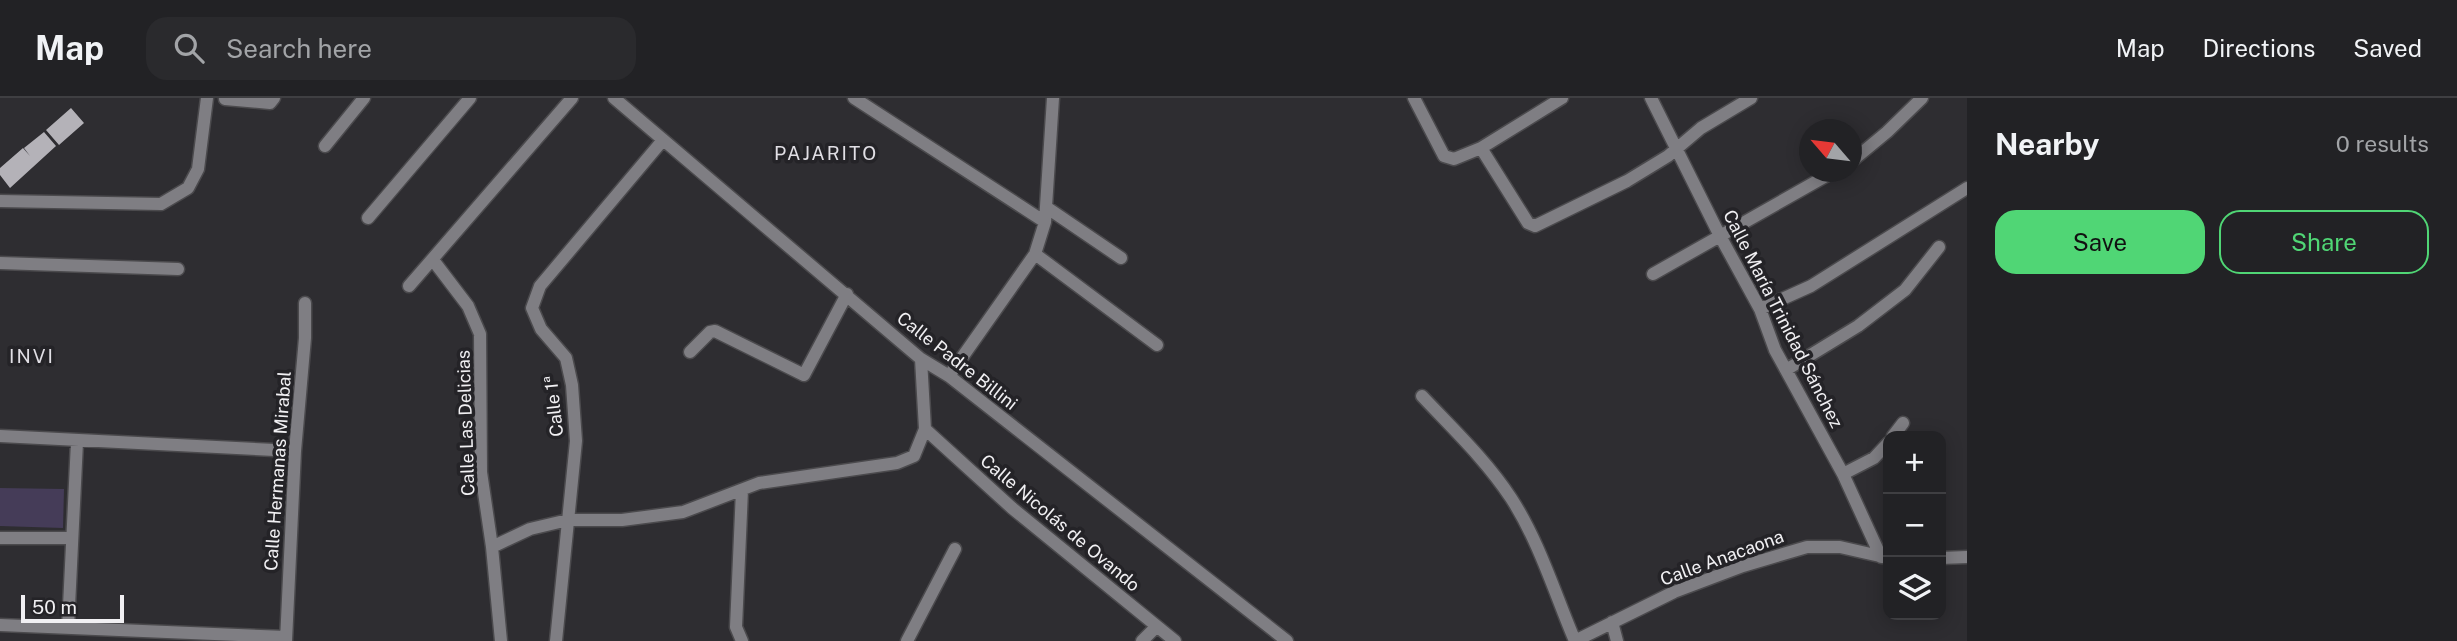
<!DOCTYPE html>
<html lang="en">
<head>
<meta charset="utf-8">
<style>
	:root { --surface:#222225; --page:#2a2a2d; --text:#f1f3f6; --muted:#a2a4a7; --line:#3f3f42; --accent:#50d675 }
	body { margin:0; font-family:"Public Sans",sans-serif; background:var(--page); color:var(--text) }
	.controls { position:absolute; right:21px; bottom:21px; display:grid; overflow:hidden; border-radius:14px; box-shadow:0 4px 18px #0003 }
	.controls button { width:63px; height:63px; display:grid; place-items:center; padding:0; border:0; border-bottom:2px solid var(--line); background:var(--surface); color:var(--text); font:35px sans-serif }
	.compass { position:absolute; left:1799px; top:21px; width:63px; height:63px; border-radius:50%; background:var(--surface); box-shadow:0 4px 18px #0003; rotate:298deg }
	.scale { position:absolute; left:21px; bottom:18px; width:103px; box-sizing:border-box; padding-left:7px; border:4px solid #f1f0f3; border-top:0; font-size:19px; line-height:24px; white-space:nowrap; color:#f1f0f3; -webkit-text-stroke:5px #242327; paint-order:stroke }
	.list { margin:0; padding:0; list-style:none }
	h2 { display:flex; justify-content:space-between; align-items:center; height:91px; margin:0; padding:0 28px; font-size:30px }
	h2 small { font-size:23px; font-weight:400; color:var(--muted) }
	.actions { display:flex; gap:14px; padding:21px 28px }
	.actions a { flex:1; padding:16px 0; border:2px solid var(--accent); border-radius:21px; text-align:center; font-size:24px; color:var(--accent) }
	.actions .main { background:var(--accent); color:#111 }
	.icon { flex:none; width:38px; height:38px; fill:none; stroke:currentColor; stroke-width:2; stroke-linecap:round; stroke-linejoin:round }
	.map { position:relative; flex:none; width:1967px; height:543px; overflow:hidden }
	header { display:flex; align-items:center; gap:42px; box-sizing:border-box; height:98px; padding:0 35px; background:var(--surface); border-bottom:2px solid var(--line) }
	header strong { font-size:33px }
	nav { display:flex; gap:38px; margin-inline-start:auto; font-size:24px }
	.search { width:490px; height:63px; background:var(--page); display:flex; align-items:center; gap:18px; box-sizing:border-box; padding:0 24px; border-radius:21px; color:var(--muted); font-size:26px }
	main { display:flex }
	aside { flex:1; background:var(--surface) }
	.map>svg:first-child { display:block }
	.green { fill:#453c58 }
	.building { fill:#b4b2b8 }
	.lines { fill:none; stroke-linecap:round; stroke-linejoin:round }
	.street-casing { stroke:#4b4a4d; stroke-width:15 }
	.street { stroke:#7f7e83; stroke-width:12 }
	.labels { text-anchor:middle; stroke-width:7; stroke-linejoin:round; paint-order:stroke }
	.street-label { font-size:18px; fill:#f1f0f3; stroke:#242327 }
	.neighbourhood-label { font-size:19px; letter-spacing:2px; fill:#e1dfe5; stroke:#242327 }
</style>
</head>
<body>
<header>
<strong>Map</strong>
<div class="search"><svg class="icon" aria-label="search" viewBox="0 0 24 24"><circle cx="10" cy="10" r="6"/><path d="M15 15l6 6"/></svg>Search here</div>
<nav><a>Map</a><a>Directions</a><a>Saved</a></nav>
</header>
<main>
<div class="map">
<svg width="1967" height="543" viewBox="0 0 1967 543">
	<rect width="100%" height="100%" fill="#2e2d31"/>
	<path class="green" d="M0 390 64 391 63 430 0 428Z"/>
	<path class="building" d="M71 10 84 25 59 47 46 32Z
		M44 34 56 48 10 90 0 77V70L23 50 30 58 24 50Z"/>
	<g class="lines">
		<defs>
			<path id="street" d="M614 0 921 261 949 278 1287 543
				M854 0 1045 124
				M1414 0 1444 58 1454 61 1481 50 1562 0
				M1651 0 1720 138 1760 211 1775 252 1843 376 1881 459
				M225 1 270 5 274 0
				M325 48 364 0
				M1481 50 1528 125 1535 128 1627 83 1668 58 1701 30 1751 0
				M1852 63 1887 34 1922 0
				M0 103 161 106 188 90 198 71 207 0
				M1046 109 1121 160
				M368 120 470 0
				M1035 156 1157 247
				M433 162 468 208 480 236 481 374 492 449 501 543
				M0 165 178 171
				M1653 176 1833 74
				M409 188 572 0
				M1760 211 1811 188 1967 90
				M690 254 710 234 715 233 804 277 847 196
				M1786 272 1858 228 1905 192 1939 149
				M949 278 1035 156 1045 124 1053 0
				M1422 298C1453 331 1486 362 1511 400 1539 443 1555 496 1575 543
				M925 331 1012 410 1175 543
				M0 338 295 353
				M1893 338 1903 325
				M1843 376 1874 360 1888 345
				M0 440H72
				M492 449 530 431 568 422H622L683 414 759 385 897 365 914 358 925 331 921 261
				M1941 460 1967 459
				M1612 524 1617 543
				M0 527 286 539
				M68 529 77 344
				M286 543 295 353 305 240V205
				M556 543 576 343 572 287 566 260 541 231 532 210 540 188 663 42
				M742 543 736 529 742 392
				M907 543 955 451
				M1142 543 1156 529
				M1575 543 1674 494 1743 468 1807 449H1840L1884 459"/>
		</defs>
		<use href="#street" class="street-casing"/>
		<use href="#street" class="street"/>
	</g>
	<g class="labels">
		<g class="street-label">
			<text transform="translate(1783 221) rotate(63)" y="6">Calle María Trinidad Sánchez</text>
			<text transform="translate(957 263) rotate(38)" y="6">Calle Padre Billini</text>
			<text transform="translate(554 308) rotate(-96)" y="6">Calle 1ª</text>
			<text transform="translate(466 325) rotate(-92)" y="6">Calle Las Delicias</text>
			<text transform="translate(278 373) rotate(-86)" y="6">Calle Hermanas Mirabal</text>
			<text transform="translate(1060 425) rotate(40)" y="6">Calle Nicolás de Ovando</text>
			<text transform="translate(1722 460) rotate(-20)" y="6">Calle Anacaona</text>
		</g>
		<g class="neighbourhood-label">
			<text x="826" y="62">PAJARITO</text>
			<text x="32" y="265">INVI</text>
		</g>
	</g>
</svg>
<div class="controls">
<button>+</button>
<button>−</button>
<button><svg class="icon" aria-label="layers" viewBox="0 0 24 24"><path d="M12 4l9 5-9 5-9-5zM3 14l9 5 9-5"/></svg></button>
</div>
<svg class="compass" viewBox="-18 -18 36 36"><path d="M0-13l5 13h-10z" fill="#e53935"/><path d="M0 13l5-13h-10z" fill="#a2a4a7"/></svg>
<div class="scale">50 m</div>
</div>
<aside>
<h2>Nearby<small>0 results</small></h2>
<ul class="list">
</ul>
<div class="actions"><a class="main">Save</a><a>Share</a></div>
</aside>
</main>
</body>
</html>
